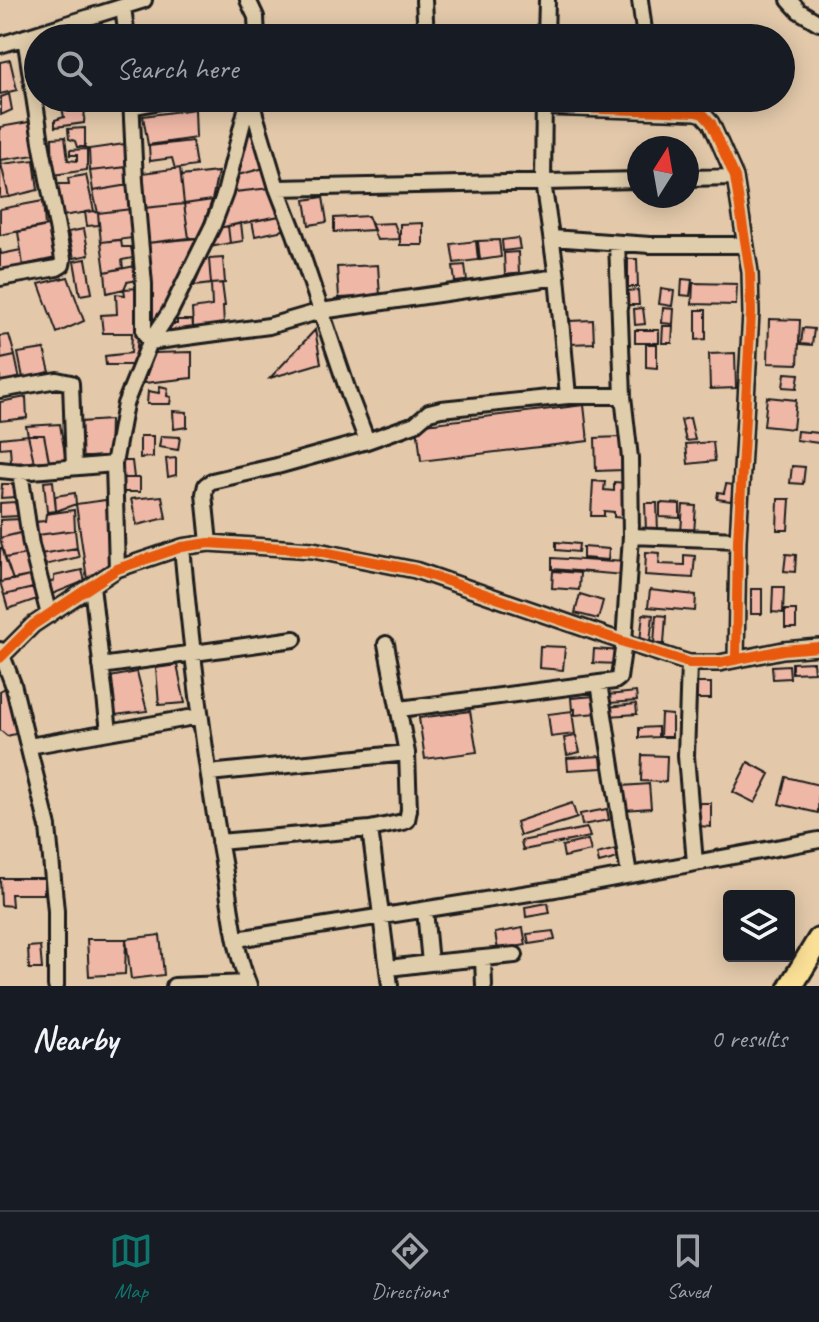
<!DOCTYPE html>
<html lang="en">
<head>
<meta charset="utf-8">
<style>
	:root { --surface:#171b24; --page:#20242c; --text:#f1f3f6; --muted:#9ea1a6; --line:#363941; --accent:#0f766e }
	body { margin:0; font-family:Caveat,sans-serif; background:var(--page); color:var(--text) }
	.controls { position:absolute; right:24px; bottom:24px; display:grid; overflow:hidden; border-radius:8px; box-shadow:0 4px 20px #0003 }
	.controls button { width:72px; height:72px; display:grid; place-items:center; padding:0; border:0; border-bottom:2px solid var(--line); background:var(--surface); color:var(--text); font:40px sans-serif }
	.compass { position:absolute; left:627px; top:136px; width:72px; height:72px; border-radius:50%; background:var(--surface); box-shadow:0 4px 20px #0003; rotate:11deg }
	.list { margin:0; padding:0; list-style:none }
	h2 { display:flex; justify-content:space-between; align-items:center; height:104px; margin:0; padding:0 32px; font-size:34px }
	h2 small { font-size:26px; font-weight:400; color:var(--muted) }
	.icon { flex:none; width:44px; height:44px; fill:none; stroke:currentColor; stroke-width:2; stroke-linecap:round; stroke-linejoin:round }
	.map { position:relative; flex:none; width:819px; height:986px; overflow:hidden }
	.search { position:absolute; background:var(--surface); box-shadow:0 4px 20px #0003; left:24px; right:24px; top:24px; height:88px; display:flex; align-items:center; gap:20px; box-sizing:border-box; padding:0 28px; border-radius:44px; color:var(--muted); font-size:30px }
	.sheet { height:224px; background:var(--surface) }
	nav { display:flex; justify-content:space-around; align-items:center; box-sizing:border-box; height:112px; border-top:2px solid var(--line); background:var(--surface); font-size:22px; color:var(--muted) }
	nav a { display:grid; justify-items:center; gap:4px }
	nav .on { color:var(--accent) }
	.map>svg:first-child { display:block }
	.building { fill:#efb7a6; stroke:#1c1c1c; stroke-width:2 }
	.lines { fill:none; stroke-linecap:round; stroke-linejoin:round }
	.street-casing { stroke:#1c1c1c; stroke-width:20 }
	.primary-casing { stroke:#1c1c1c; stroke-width:28 }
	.street { stroke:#e0cdab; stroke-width:14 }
	.primary { stroke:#fadf96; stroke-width:22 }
	.cycleway-casing { stroke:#e0cdab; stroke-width:15 }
	.cycleway { stroke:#e8590c; stroke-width:10 }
</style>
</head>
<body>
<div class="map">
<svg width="819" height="986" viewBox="0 0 819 986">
	<rect width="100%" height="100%" fill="#e3c9aa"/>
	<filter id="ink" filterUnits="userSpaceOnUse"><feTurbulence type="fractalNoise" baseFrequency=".0125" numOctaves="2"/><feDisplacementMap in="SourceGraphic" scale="16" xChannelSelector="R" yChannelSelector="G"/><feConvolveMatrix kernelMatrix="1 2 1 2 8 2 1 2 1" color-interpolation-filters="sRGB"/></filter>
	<g filter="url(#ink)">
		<path class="building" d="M10 60 17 90 0 94V62Z
			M9 94 12 110 1 115V97Z
			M85 107 84 123 55 127V120L64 117 62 108Z
			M195 109 196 138 148 145 143 116Z
			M29 122 35 155 0 160V127Z
			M85 128V147H77L75 141 69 139 68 129Z
			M254 134 264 168 238 175 244 135Z
			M65 137 68 160 77 161V155H70V150L87 149V170L53 175 52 138Z
			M192 141 196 166 175 169 172 158 150 161 149 146Z
			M125 144 127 167 90 171 89 149Z
			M0 160 9 197 0 198Z
			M34 160 38 190 9 197 1 164Z
			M127 167 129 185 93 191 90 171Z
			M180 168 184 204 144 208 142 173Z
			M264 168 271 188 234 192 238 175Z
			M218 172 212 200 184 204 181 176Z
			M86 175 94 211 62 216 57 184H69L68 178Z
			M129 185 131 209 98 213 93 191Z
			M271 188 280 216 219 228 234 192Z
			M323 197 327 222 309 225 305 200Z
			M212 200 199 238H189L184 204Z
			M43 201 45 226 0 235V209Z
			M184 204 189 238 147 243 144 208Z
			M131 209 133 238 101 242 98 213Z
			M94 211 98 213 99 225 87 226 85 212Z
			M280 216 284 230 255 236 252 221Z
			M368 216 374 230 334 232V218Z
			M241 223 243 241 230 243 228 226Z
			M394 223 400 239 377 240 371 224Z
			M423 223V245H400V224Z
			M48 226 56 258 23 265 18 232Z
			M228 226 230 243 211 247 219 228Z
			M84 229 89 255 74 258 68 232Z
			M199 238 166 310 150 331 147 243Z
			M518 238 520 249 503 251 502 240Z
			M121 240 122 247H131L133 258 122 260 123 268 105 272 101 242Z
			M499 240 501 257 480 260 478 241Z
			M476 241 478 260 454 263 451 244Z
			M0 249 1 254 21 250 23 269 0 271Z
			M518 252 519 274 505 275 504 253Z
			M223 258 225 283 211 284 209 259Z
			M86 259 92 293 80 295 74 261Z
			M206 259H209L211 284 194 286Z
			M628 259H637L638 287H628Z
			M378 265 380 296 339 298 337 267Z
			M465 265 467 281 455 282 453 266Z
			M135 266 138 280 127 282 124 289 107 293 105 272Z
			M68 277 84 321 57 333 39 284Z
			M682 279 692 280 690 296 681 295Z
			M222 283 225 306H223L224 326 193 329 192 309 212 306 211 284Z
			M693 283 737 284 736 305 692 304Z
			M140 288 141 307 135 365H106L105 356 131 353 132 333H103L101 315 117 314 116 294 125 295 124 289Z
			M661 289 674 291 672 306 659 304Z
			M638 290 639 305H627L626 291Z
			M643 308 645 324 635 325 634 309Z
			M663 308 674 309 673 324 662 323Z
			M696 310H706V339L696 340Z
			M769 319 800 320 798 364 768 363Z
			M177 320H193V329L168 331 172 324H177Z
			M593 320 594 343 570 344 569 321Z
			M663 326H673L672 343H662Z
			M803 328 814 329 812 345 801 344Z
			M315 330 321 363 270 378Z
			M635 330H659V343H635Z
			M9 335 15 356 1 359 0 336Z
			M646 344H657V368L646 367Z
			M44 349 50 372 23 378 18 353Z
			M192 352V378L144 383 154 353Z
			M735 353 736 388 710 389 709 354Z
			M15 356 20 380 0 384V359Z
			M785 373 799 374 797 388 783 387Z
			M160 386 168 388 167 396 171 397 170 404H147L148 391 159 393Z
			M26 397 27 418 0 421V402Z
			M767 397 796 400 793 429 764 426Z
			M584 405 588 441 421 461 417 425Z
			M173 411 187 412V427L174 429Z
			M690 418 695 440 686 441 681 420Z
			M110 420 109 457H82L80 422Z
			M60 424 66 460 49 461 44 435H28L26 426Z
			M797 431 819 433V443L796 440Z
			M28 435 34 462 11 463 10 447 0 448V438Z
			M28 435H44L49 461 34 462Z
			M140 436H153V457L140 458Z
			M161 436 180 437 178 450 159 447Z
			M621 437 623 470 596 471 595 438Z
			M713 442 715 461 688 464 686 444Z
			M176 458V475L168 477 166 459Z
			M122 461H132L134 478H122Z
			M792 466 805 467 803 484 790 483Z
			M122 478H140V492H122Z
			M53 481 56 511 47 512 44 482Z
			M593 481 605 482 604 490 614 491V482L627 483 625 518 614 517V512L604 511V516H591Z
			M2 484H14L16 497 1 498Z
			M726 484 734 485 731 501 717 499 718 492 724 493Z
			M75 493 76 504 56 511 55 496Z
			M162 496 166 518 137 525 131 499Z
			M778 499H790L788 530H777Z
			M106 500 111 568 87 579 76 504Z
			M15 502 18 516 0 517V503Z
			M645 503H657L658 532H646Z
			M660 503 680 504V518L660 517Z
			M683 505 696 506 694 533 681 532Z
			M74 510 75 530 38 535 35 522 45 521 46 514Z
			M21 519 24 532 0 538V520Z
			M75 530 77 548 40 554 38 535Z
			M24 532 27 554 5 558 0 538Z
			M556 542 579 544 578 552 556 550Z
			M583 547 609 549 608 560 583 558Z
			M0 548H2L13 580 0 582Z
			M77 548 79 557 40 566V554Z
			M646 552 660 553 659 564 684 565V555L695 556 693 578 645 575Z
			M27 554 30 576 13 580 5 558Z
			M786 554 796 555 795 572 784 571Z
			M552 558 612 562V560L624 561V575L552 569Z
			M82 570 85 581 50 595 46 584 54 581V576Z
			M553 571 580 573 579 590 552 588Z
			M30 576 33 588 4 595 0 582Z
			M773 587H784L783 613 772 612Z
			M33 588 37 599 8 609 4 595Z
			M751 589H762V614H751Z
			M650 590 696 595 695 611 648 607Z
			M580 594 603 601 598 619 575 613Z
			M785 610H796V628H785Z
			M643 614 653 615 650 642 640 641Z
			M656 615 666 616 664 644H654Z
			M540 646 565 647 563 670 539 668Z
			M594 649 621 651 620 664 593 663Z
			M813 662 814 672 792 673V663Z
			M177 665 185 703 159 705 156 668Z
			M789 665 790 678 773 679 772 666Z
			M137 672 147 711 115 715 110 677Z
			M692 683H711V699H692Z
			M12 684 24 732 7 736 0 730V691Z
			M636 692 637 701 609 703 608 695Z
			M595 696 597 713 575 715V709L572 710 571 698Z
			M636 704 637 714 609 716 608 707Z
			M470 711 477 752 425 759 419 718Z
			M572 711 575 734 551 737 548 714Z
			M661 714 672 715V737H660Z
			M658 727V737L639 738V728Z
			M576 736 580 752 567 755 564 738Z
			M642 755 667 756 666 782 641 781Z
			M601 756 602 768 568 770 567 758Z
			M748 762 770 774 755 803 733 792Z
			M786 777 819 785 818 813 779 804Z
			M649 784 651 808 624 810 622 786Z
			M572 803 577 818 520 836 516 822Z
			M699 803H711V827L698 826Z
			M607 809 609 820 582 825 580 814Z
			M587 828 590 837 523 850 521 841Z
			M588 840 591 851 564 857 562 846Z
			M616 849 618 858 599 863 597 854Z
			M0 878H44V894H11L12 906 1 905Z
			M548 903 550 913 526 917 525 907Z
			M523 928 526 945 498 950 495 933Z
			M553 931 555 940 529 944 527 934Z
			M160 935 164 975 131 979 126 939Z
			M87 939H126L125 974 89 976Z
			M40 946 42 969H29L28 947Z"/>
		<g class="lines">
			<defs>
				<path id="street" d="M248 0 256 17 257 38
					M424 0 426 38
					M640 0 645 38
					M789 0 799 11 819 23
					M123 7 127 38
					M546 38 547 0
					M0 45 144 0
					M131 98 135 181 144 284V332L150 342 269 326 321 311 557 277
					M250 98 277 188 295 234 350 397 367 441
					M544 98 543 182 557 277 568 396
					M131 107 176 98
					M544 107 696 112 703 114 711 123 735 177 750 272 751 313 738 540 736 659
					M687 178 735 177
					M277 188 639 180
					M552 238 650 245H746
					M0 278 57 268 62 265 63 259 41 142 25 37
					M0 390 57 380 71 383 74 467
					M0 470 20 472 114 464
					M20 472 31 545 49 615
					M631 536 738 540
					M209 543 204 494 206 485 212 481 277 466 367 441 415 424 429 412 441 409 568 396H623
					M182 547C192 656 205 765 225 873 231 910 235 951 249 986
					M117 569 114 464 125 404 150 342 170 312 213 225 225 193 249 98
					M92 586 109 731
					M0 650 13 684 48 827 56 911V986
					M0 658 33 625 117 569 182 547 209 543 313 550 415 570 624 642 689 663H719L783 650 819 647
					M689 663 686 756 695 863
					M101 666 294 639
					M599 683 629 875
					M400 709 615 681 619 678 624 642 631 536 630 458 623 396 617 243
					M29 746 200 716
					M209 773 407 753
					M370 829 390 986
					M219 842 370 829 403 822 407 820 409 810 407 753 386 644
					M425 910 430 963 515 955
					M237 939 555 889 819 840
					M483 958 484 986
					M389 968 430 963
					M174 986 248 983"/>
				<path id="primary" d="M791 986 819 940"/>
			</defs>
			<use href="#street" class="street-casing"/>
			<use href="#primary" class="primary-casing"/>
			<use href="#street" class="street"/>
			<use href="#primary" class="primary"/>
			<defs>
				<path id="cycleway" d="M544 107 696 112 703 114 711 123 735 177 750 272 751 313 738 540 736 659
					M0 658 33 625 117 569 182 547 209 543 313 550 415 570 624 642 689 663H719L783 650 819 647"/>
			</defs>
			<use href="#cycleway" class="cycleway-casing"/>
			<use href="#cycleway" class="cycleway"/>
		</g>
	</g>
</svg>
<div class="controls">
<button><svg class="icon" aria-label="layers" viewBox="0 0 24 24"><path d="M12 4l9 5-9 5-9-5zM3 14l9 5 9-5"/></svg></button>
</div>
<svg class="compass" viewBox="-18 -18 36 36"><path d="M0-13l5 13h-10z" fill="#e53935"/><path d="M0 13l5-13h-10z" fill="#9ea1a6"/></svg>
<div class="search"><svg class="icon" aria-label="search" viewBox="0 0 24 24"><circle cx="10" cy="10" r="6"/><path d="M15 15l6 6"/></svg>Search here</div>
</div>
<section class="sheet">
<h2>Nearby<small>0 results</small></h2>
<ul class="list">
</ul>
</section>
<nav>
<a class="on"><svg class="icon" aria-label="map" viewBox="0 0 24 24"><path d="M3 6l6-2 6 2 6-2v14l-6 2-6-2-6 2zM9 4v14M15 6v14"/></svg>Map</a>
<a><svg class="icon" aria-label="directions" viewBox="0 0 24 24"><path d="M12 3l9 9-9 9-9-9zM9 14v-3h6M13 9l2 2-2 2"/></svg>Directions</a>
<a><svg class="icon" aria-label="saved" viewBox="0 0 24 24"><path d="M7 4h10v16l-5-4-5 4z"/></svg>Saved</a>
</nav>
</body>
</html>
